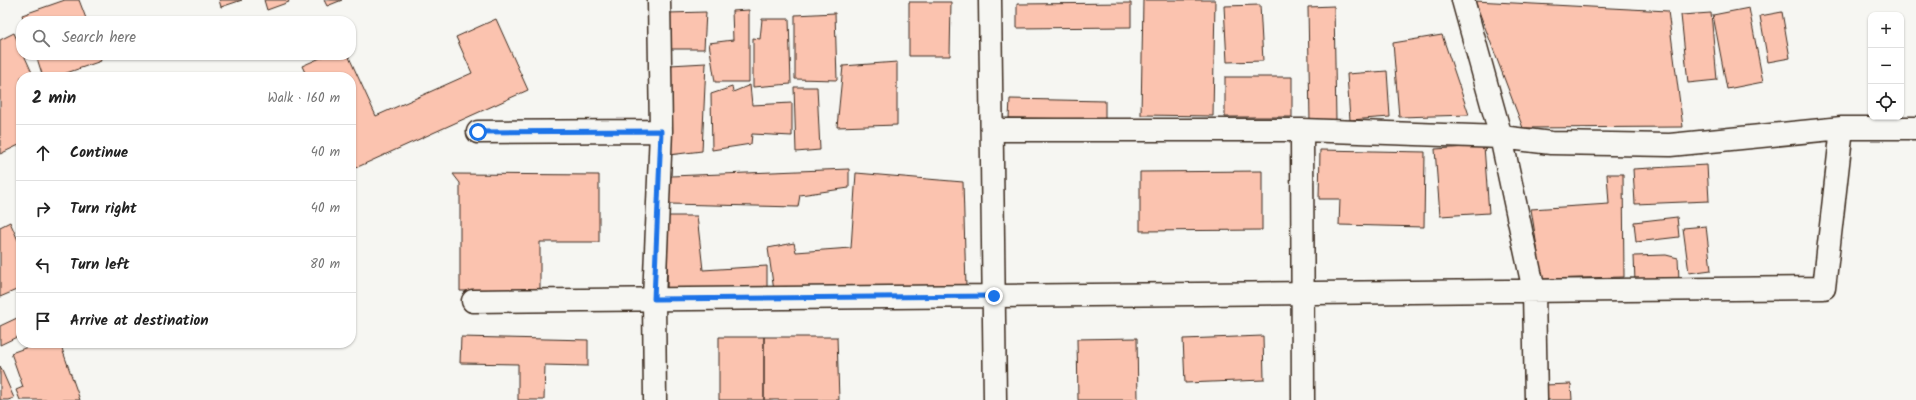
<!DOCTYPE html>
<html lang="en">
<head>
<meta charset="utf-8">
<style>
	:root { --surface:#fff; --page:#f2f2f2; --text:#222; --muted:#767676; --line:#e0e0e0 }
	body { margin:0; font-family:Kalam,sans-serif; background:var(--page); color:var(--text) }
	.controls { position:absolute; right:12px; top:12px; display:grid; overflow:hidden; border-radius:8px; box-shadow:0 1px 3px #0004 }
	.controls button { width:36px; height:36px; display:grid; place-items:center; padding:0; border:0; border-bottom:1px solid var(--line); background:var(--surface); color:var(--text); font:20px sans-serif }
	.stop { position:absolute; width:12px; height:12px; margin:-9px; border:3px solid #1a73e8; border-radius:50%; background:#fff }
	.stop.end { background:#1a73e8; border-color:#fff; box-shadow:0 1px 4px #0008 }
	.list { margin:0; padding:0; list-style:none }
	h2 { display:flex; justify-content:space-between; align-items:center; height:52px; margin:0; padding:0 16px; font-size:17px }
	h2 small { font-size:13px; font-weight:400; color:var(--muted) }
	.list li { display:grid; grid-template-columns:26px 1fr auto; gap:12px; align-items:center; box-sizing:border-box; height:56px; padding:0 16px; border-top:1px solid var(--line) }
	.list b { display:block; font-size:15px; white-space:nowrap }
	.list em { font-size:13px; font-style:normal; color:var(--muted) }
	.icon { flex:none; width:22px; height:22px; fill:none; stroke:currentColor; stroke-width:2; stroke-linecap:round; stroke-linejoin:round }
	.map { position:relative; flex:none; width:1916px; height:400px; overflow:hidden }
	.search { position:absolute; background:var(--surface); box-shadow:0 1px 3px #0004; left:16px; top:16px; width:340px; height:44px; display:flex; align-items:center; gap:10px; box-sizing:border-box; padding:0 14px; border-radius:16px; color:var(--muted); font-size:15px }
	.panel { position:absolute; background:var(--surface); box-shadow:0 1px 3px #0004; left:16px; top:72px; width:340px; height:276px; border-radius:16px }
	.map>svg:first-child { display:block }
	.building { fill:#fbc3af; stroke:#3b2a1e }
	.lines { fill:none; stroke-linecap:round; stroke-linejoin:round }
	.street-casing { stroke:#3b2a1e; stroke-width:25 }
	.street { stroke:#f6f6f2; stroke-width:22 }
	.route { stroke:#1a73e8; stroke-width:5 }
</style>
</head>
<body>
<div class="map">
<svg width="1916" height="400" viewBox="0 0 1916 400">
	<rect width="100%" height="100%" fill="#f6f6f2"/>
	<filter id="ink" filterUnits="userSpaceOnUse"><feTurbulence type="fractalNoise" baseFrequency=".025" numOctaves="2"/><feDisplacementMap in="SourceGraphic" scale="8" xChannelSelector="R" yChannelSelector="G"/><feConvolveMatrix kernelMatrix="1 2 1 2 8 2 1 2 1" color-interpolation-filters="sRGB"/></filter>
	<g filter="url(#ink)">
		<path class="building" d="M65 0H79L87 21H24L22 15Z
			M219 0H242L221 7Z
			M264 0H288L289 2 267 10Z
			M324 0H342L327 6Z
			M1143 0H1215L1213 116 1141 115Z
			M1475 1 1668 11 1683 127 1523 128Z
			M909 2H951L950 56H909Z
			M1131 3V27L1017 28V4Z
			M1260 5 1263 61 1227 62 1224 6Z
			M1334 6 1336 121 1310 122 1308 7Z
			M1749 8 1763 82 1727 89 1713 15Z
			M749 10V82H715L709 43 733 40 732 11Z
			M706 12 704 49H668L669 13Z
			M1782 12 1790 58 1768 62 1760 16Z
			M835 13 837 80 795 79V15Z
			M1711 13 1717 80 1688 83 1681 15Z
			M496 19 528 90 351 170V77H307L302 66 327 55H348L376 116 472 73 456 37Z
			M762 19H789L791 84 753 87V38L760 39Z
			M14 33 21 49V55H24L34 77H21V144L0 154V40Z
			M1442 35 1469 115 1399 117 1393 43Z
			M36 55H99L101 61 55 77H43Z
			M897 62V125L837 127 843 66Z
			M706 63 702 151 669 155 670 65Z
			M1387 71 1390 117 1350 120 1347 74Z
			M1225 77H1292V117H1225Z
			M750 85 752 105 792 103V136L752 134 751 144 712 150 711 94 732 87 733 92Z
			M794 87H817L820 150 796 152Z
			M1010 99 1105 101V119L1009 118Z
			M1484 146 1489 213 1440 216 1435 149Z
			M1320 150 1425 152 1424 227 1339 225 1340 199H1319Z
			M1707 165 1709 201 1635 204 1633 169Z
			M849 169V188L800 195 798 207 669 204 671 176Z
			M1262 171V230L1140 231V172Z
			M856 173 963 182 966 287 774 291 768 248 794 243 796 252 851 248Z
			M453 174 599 175V242H540V291H460V183Z
			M1607 174H1623L1624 277 1542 279 1531 209 1609 204Z
			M668 216H697L703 270 767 266V290L667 293Z
			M1677 217 1679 237 1636 242 1634 222Z
			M10 222 21 247V288L0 297V227Z
			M1706 226 1711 270 1689 273 1683 228Z
			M1666 255 1678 258 1679 280 1635 282 1634 256Z
			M17 318 21 328V335L0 345V326Z
			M1263 336 1264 380 1185 383 1183 339Z
			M461 337 588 340V366L545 365 544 400H518V364L460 363Z
			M719 337H764V400H719Z
			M764 337H837L839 400H764Z
			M1137 338 1138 400H1078L1077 339Z
			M39 343H60L80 400H20L16 390 23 387 11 353Z
			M0 366 14 398 8 400H0Z
			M1571 384 1572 400H1545L1544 385Z"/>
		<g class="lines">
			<defs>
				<path id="street" d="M990 0 995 400
					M1463 0 1501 137 1534 291 1536 400
					M992 130H1302L1501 137 1551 143 1670 145 1842 128H1916
					M1302 130 1303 400
					M478 132 661 131
					M473 301 1824 288 1842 128
					M655 400 654 299 661 131 659 0"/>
			</defs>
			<use href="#street" class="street-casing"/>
			<use href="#street" class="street"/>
		</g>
	</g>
	<g class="lines" filter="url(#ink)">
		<path class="route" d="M478 132 661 131 654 299 994 296"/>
	</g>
</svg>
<div class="controls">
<button>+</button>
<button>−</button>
<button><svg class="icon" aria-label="locate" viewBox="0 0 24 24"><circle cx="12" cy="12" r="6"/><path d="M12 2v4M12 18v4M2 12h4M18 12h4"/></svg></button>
</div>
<div class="stop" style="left:478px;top:132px"></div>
<div class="stop end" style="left:994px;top:296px"></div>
<div class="search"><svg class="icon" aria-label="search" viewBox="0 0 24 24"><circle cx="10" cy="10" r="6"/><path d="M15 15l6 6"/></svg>Search here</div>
<section class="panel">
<h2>2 min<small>Walk · 160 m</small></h2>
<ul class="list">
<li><svg class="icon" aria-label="ahead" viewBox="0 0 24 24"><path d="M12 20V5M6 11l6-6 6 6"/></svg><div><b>Continue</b></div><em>40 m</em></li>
<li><svg class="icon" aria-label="right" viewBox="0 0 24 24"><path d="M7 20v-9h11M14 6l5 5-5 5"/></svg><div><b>Turn right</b></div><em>40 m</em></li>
<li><svg class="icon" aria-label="left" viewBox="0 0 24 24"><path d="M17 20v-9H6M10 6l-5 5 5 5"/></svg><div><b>Turn left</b></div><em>80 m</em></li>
<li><svg class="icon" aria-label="arrive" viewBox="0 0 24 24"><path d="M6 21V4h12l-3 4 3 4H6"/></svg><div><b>Arrive at destination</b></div></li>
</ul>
</section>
</div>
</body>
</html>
